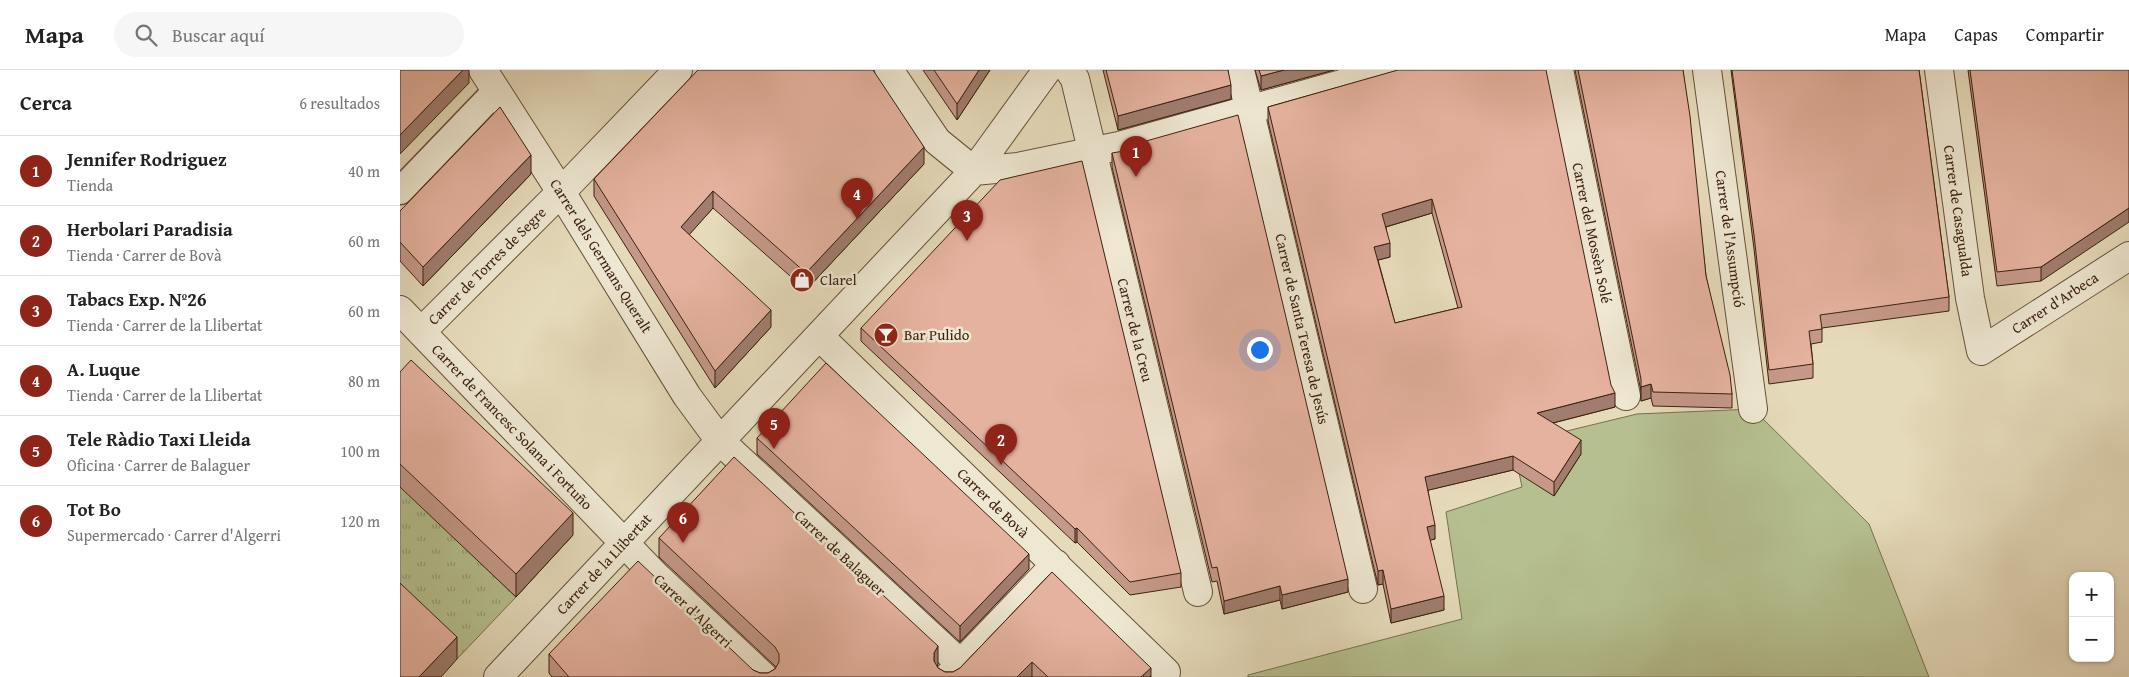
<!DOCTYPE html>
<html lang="es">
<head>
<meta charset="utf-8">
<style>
	:root { --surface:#fff; --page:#f6f6f6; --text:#222; --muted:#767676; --line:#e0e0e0; --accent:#8f2418 }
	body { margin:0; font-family:"Gentium Book Plus",serif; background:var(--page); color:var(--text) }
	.controls { position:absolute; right:15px; bottom:15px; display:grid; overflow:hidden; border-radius:10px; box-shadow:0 1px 4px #0004 }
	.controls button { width:45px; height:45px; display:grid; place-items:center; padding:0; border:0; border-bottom:1px solid var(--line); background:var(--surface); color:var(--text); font:25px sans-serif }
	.you { position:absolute; left:859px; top:279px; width:18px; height:18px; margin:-12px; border:4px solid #fff; border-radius:50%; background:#1a73e8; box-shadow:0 0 0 8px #1a73e833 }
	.badge { display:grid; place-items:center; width:32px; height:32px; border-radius:50%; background:var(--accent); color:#fff; font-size:16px; font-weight:700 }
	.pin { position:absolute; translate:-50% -41px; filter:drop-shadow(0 1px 2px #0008) }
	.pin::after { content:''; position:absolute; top:26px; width:18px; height:15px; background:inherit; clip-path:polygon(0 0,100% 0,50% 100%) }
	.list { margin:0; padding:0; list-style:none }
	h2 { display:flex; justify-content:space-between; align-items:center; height:65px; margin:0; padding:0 20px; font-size:21px }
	h2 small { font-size:16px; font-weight:400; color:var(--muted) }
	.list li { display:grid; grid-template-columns:32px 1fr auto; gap:15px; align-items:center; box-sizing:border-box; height:70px; padding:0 20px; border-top:1px solid var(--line) }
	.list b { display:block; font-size:19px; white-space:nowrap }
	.list p { margin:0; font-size:16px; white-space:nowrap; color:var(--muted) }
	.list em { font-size:16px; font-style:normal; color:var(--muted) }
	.icon { flex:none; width:28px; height:28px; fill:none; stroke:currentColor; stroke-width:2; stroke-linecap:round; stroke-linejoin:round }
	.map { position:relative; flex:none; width:1729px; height:607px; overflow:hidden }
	header { display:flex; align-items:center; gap:30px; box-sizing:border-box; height:70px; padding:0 25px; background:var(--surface); border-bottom:1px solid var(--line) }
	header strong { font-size:24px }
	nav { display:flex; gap:28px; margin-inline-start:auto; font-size:18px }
	.search { width:350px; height:45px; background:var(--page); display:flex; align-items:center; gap:12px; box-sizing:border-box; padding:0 18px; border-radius:28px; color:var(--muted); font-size:19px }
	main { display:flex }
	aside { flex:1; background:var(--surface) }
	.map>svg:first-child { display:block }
	.park { fill:url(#park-tufts); stroke:#78704f }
	.garden { fill:#b5bf8f; stroke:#78704f }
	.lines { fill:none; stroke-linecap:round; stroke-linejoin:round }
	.pedestrian-casing { stroke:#664f3a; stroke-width:29 }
	.minor-casing { stroke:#664f3a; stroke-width:30 }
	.pedestrian { stroke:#eee7d2; stroke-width:26 }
	.minor { stroke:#eee7d2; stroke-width:28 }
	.wall { fill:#c59989; stroke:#3c210f; fill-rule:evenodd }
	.shaded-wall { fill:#a07d6f; stroke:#3c210f }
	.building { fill:#e5b29f; stroke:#3c210f; fill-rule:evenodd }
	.labels { text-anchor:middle; stroke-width:5; stroke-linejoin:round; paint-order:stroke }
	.street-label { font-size:15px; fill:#3c210f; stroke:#eee7d2 }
	.poi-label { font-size:15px; fill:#3c210f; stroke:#eee7d2; text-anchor:start }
</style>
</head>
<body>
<header>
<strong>Mapa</strong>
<div class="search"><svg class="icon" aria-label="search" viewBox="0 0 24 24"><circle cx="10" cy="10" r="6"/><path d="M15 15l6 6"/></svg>Buscar aquí</div>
<nav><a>Mapa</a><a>Capas</a><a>Compartir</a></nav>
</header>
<main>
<aside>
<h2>Cerca<small>6 resultados</small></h2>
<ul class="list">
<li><span class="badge">1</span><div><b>Jennifer Rodriguez</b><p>Tienda</p></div><em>40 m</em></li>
<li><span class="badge">2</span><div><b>Herbolari Paradisia</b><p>Tienda · Carrer de Bovà</p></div><em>60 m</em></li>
<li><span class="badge">3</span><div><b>Tabacs Exp. Nº26</b><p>Tienda · Carrer de la Llibertat</p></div><em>60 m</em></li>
<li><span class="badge">4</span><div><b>A. Luque</b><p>Tienda · Carrer de la Llibertat</p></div><em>80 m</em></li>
<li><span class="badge">5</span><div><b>Tele Ràdio Taxi Lleida</b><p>Oficina · Carrer de Balaguer</p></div><em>100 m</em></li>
<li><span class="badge">6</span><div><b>Tot Bo</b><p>Supermercado · Carrer d'Algerri</p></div><em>120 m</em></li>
</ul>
</aside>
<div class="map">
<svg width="1729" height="607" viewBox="0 0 1729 607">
	<defs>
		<pattern id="park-tufts" width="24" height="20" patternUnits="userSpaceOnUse" patternTransform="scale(1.25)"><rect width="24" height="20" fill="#b5bf8f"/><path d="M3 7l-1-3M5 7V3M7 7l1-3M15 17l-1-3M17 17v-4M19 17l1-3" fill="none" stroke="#949b73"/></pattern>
	</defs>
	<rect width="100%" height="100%" fill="#e5daba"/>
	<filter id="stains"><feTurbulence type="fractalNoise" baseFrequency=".004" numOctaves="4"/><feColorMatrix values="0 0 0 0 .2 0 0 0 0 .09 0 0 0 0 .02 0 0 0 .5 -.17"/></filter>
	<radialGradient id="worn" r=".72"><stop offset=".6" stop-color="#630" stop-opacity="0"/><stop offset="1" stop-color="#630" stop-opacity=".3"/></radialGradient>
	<path class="park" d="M0 416 116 527 57 589 0 536Z"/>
	<path class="garden" d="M1353 339 1469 454 1529 607H848V605L1062 549 1046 442 1122 417 1113 374 1237 344Z"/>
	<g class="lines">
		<defs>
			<path id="pedestrian" d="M0 121 96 21"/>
			<path id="minor" d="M83 0 161 122 287 326 320 371 561 594
				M489 0 537 71 574 101 618 97 719 76 992 0
				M669 0 675 9 798 522
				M840 0 963 519
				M1159 0 1226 326
				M1307 0 1353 339
				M1539 0 1570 228 1581 281 1729 186
				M0 240 255 505 364 607
				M21 262 161 122 278 0
				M419 266 766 602
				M549 606 656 494
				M98 607 574 101 647 0"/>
		</defs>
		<use href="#pedestrian" class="pedestrian-casing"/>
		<use href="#minor" class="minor-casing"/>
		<use href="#pedestrian" class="pedestrian"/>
		<use href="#minor" class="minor"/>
	</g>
	<path class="wall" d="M523 0H590L557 50Z
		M703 0H828L831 29 718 60Z
		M855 0H934L861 20Z
		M1175 0H1283L1306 206 1332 324V338L1253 336 1251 328 1241 331V321Z
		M1331 0H1519L1549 227V241L1422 258V272L1411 274 1413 294V308L1369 314 1354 179Z
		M1568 0H1729L1641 211 1597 216Z
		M996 1 1215 337 1153 353 1181 384 1154 426 1113 400 1028 420 1035 469 1030 470 1044 540 991 553 983 514 978 515 868 51V37ZM1032 143 1058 238 995 253 978 190 990 187 986 157Z
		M712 83 948 522 882 539 880 530 824 544 817 511 812 512 712 97Z
		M524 94 406 220 313 138 289 164 371 257 315 318 194 126V109Z
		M131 104 23 216 0 191V141Z
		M461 258 781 503V517L730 525 677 472 675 473 461 271Z
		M0 302 173 465 116 527 0 417Z
		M357 368 629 499 560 572 357 384Z
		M259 468 538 594 537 597 538 598 545 602H553L560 598 652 502 751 607H152L149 603V584L353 600 360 603H368L375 599 376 598 375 596 259 487Z"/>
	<path class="shaded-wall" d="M63 0H69V13L0 84V65Z
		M579 0H590L557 50V34Z
		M884 0H934L861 20V6Z
		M831 15V29L718 60V46Z
		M524 77V94L406 220V203Z
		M131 85V104L23 216V197Z
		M313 121V138L281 174V157Z
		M1032 129V143L982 158V144Z
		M1729 138V152L1641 211V197Z
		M990 173V187L974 191V177Z
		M371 240V257L315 318V301Z
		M1251 314V328L1241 331V317Z
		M1215 323V337L1137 357V343Z
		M1181 370V384L1154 426V412Z
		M1113 386V400L1025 421V407Z
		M173 443V465L116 527V504Z
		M1035 455V469L1027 471V457Z
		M677 458V472L675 473V459Z
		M629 484V499L560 572V556Z
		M983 500V514L978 515V501Z
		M948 509V522L882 539V525Z
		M880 516V530L824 544V531Z
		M1044 526V540L991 553V539Z
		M57 567V589L41 607H19Z
		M538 576V594L534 602V583Z
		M632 592V607H617Z
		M751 598V607H741Z"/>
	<path class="building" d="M0 0H63L0 65Z
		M298 0H473L524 77 406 203 313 121 281 157 371 240 315 301 194 109Z
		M534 0H579L557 34Z
		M706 0H828L831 15 718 46Z
		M859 0H884L861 6Z
		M998 0H1146L1211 315 1215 323 1137 343 1181 370 1154 412 1113 386 1025 407 1035 455 1027 457 1044 526 991 539 983 500 978 501 868 37ZM1032 129 1062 237 995 253 974 177 990 173 982 144Z
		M1178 0H1283L1290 46 1306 206 1330 305 1332 324 1253 322 1251 314 1241 317V309Z
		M1332 0H1519L1549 227 1420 245 1422 259 1409 261 1413 294 1369 300 1354 165Z
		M1570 0H1729V138L1641 197 1597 202Z
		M100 37 131 85 23 197 0 172V141Z
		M838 45 948 509 882 525 880 516 824 531 817 497 812 498 712 83 724 81 725 77Z
		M682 91 781 503 730 512 677 458 675 459 461 258 600 110Z
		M11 290 173 443 116 504 0 394V302Z
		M426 293 629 484 560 556 357 368Z
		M334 387 538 576 534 583V591L538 598 545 602H553L560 598 652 502 751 598 741 607H648L632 592 617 607H169L149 584 238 491 353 600 360 603H368L375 599 379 592V584L375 577 259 468Z
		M0 513 57 567 19 607H0Z"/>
	<defs>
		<symbol id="shop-disc" viewBox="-11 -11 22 22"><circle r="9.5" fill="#8f2418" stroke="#eee7d2"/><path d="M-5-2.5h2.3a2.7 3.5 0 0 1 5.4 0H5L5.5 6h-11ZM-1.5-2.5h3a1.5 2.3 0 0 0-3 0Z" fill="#fff"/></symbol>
		<symbol id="bar-disc" viewBox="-11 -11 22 22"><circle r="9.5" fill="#8f2418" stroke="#eee7d2"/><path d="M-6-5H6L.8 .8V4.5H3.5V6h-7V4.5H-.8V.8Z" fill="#fff"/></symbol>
	</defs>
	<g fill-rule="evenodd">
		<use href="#shop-disc" x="388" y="196" width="28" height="28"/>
		<use href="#bar-disc" x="472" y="251" width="28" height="28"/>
	</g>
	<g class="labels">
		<g class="street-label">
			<text transform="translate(1558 141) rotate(82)" y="5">Carrer de Casagualda</text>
			<text transform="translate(1192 163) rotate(78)" y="5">Carrer del Mossèn Solé</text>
			<text transform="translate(1330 169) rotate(82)" y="5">Carrer de l'Assumpció</text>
			<text transform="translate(201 186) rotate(58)" y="5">Carrer dels Germans Queralt</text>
			<text transform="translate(87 196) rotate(-45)" y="5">Carrer de Torres de Segre</text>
			<text transform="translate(1655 233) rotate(-33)" y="5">Carrer d'Arbeca</text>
			<text transform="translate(902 259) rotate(77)" y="5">Carrer de Santa Teresa de Jesús</text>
			<text transform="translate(735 260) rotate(76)" y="5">Carrer de la Creu</text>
			<text transform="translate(112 357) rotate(46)" y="5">Carrer de Francesc Solana i Fortuño</text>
			<text transform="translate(593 433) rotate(44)" y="5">Carrer de Bovà</text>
			<text transform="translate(440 483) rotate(43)" y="5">Carrer de Balaguer</text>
			<text transform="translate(204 494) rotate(-47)" y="5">Carrer de la Llibertat</text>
			<text transform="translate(293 541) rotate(43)" y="5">Carrer d'Algerri</text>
		</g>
		<g class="poi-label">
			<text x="420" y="215">Clarel</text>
			<text x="504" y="270">Bar Pulido</text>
		</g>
	</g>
	<rect width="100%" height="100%" filter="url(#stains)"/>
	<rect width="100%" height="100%" fill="url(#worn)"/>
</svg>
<div class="controls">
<button>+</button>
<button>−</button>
</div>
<div class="you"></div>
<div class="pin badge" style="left:736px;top:107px">1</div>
<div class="pin badge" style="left:601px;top:395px">2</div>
<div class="pin badge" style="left:567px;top:171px">3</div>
<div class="pin badge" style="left:457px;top:149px">4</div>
<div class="pin badge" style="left:374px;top:379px">5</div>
<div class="pin badge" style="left:283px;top:473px">6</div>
</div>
</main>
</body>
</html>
